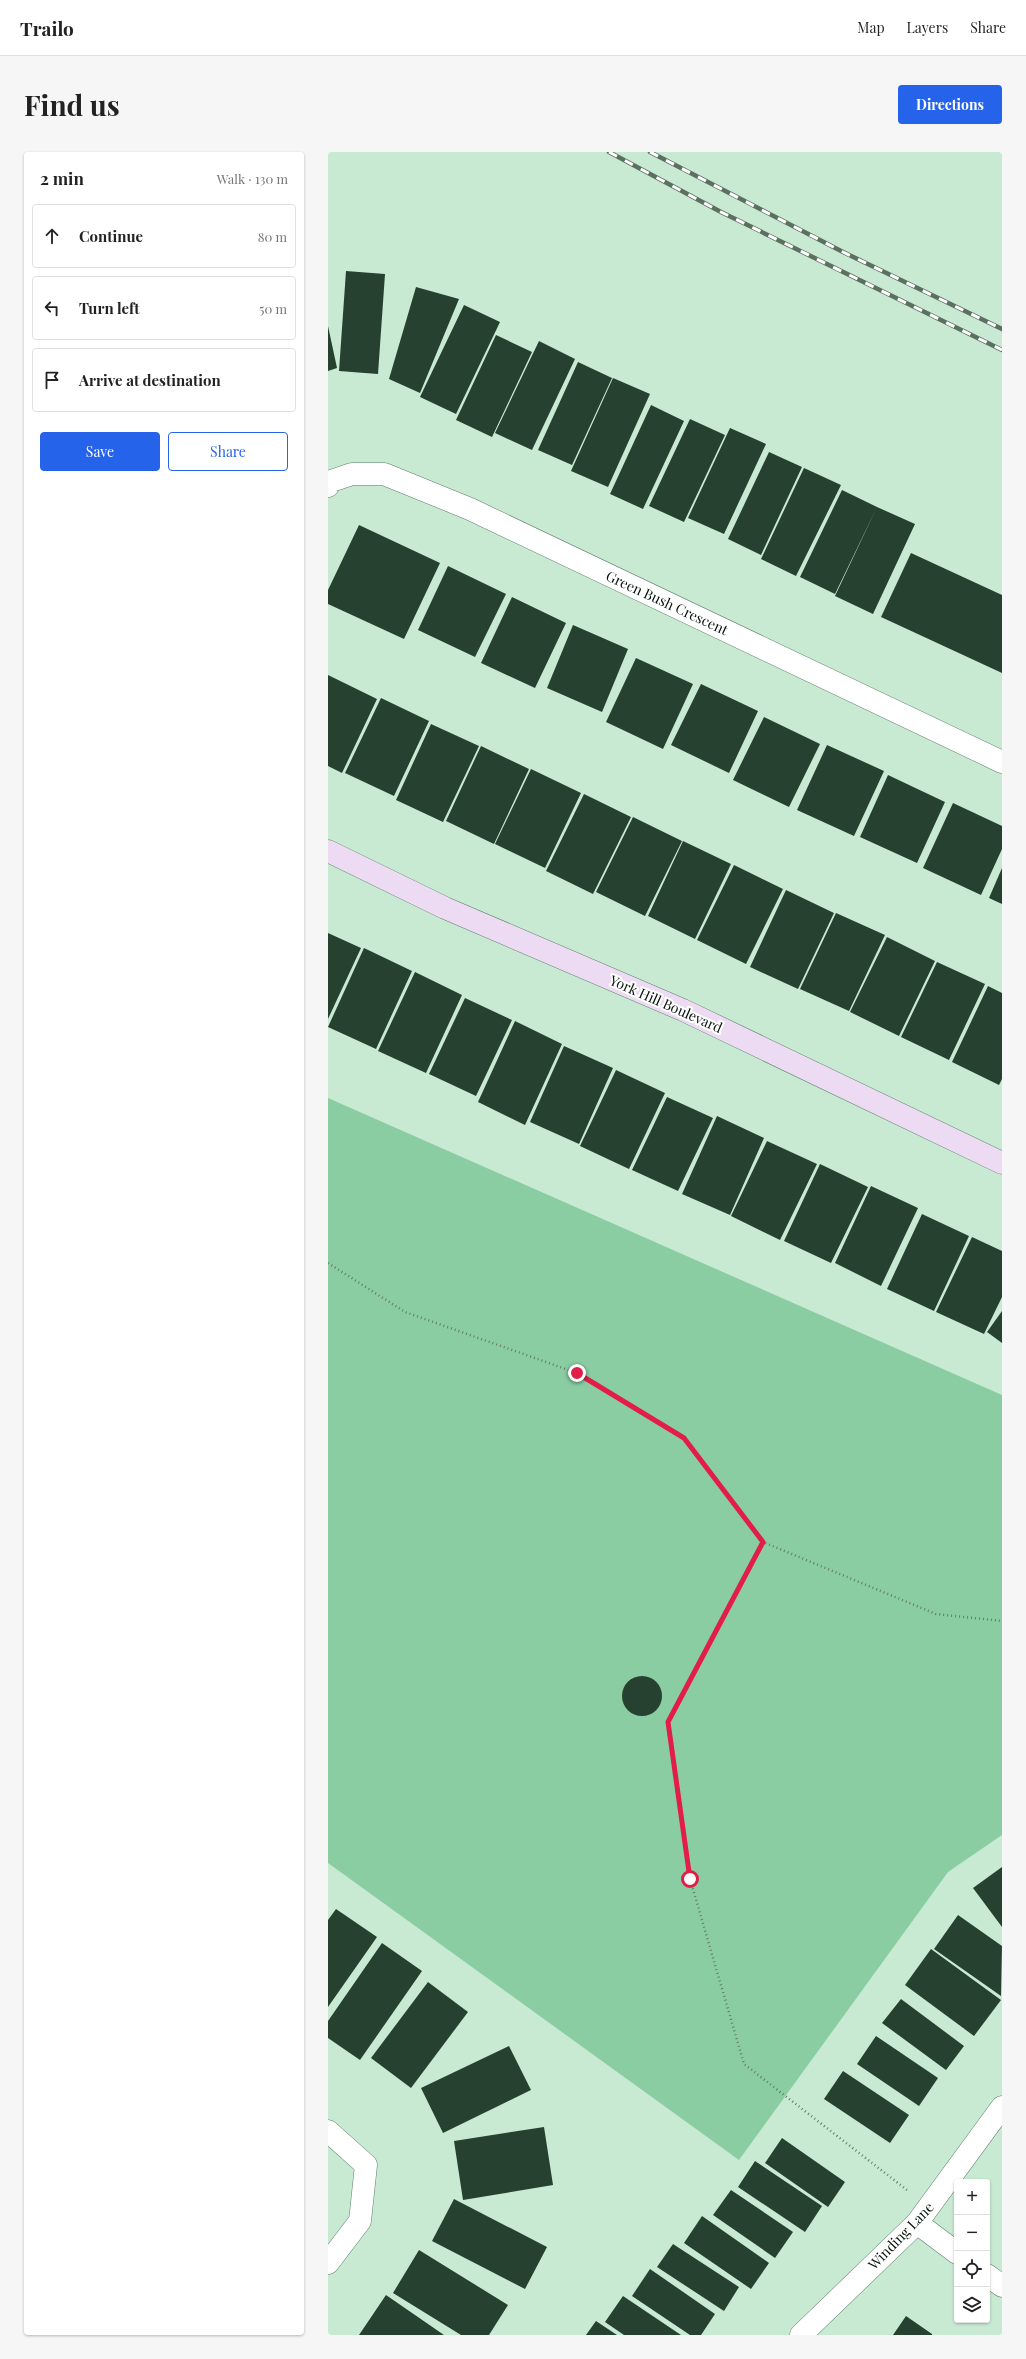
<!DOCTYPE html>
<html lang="en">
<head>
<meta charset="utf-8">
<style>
	:root { --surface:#fff; --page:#f6f6f6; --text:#222; --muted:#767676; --line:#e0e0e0; --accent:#2563eb }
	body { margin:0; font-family:"Playfair Display",serif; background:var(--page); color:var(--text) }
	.controls { position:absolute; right:12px; bottom:12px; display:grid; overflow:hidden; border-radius:4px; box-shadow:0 1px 3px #0004 }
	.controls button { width:36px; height:36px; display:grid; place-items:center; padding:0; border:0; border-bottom:1px solid var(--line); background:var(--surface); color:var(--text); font:20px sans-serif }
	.stop { position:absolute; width:12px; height:12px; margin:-9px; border:3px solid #e11d48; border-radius:50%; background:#fff }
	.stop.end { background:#e11d48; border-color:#fff; box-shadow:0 1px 4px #0008 }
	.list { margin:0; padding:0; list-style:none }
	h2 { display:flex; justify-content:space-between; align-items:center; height:52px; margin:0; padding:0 16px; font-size:17px }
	h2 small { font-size:13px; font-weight:400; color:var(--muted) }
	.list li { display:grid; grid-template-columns:26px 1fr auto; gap:12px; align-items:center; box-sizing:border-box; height:64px; margin:0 8px 8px; padding:0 8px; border:1px solid var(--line); border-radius:4px }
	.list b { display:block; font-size:15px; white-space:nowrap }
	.list em { font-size:13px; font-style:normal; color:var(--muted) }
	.actions { display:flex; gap:8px; padding:12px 16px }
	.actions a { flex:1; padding:9px 0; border:1px solid var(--accent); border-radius:4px; text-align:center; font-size:14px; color:var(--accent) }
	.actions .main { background:var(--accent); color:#fff }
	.icon { flex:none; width:22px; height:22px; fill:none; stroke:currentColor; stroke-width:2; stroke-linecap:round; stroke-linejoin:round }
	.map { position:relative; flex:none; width:674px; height:2183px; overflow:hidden; border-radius:4px }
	header { display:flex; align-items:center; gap:24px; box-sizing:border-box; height:56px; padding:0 20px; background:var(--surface); border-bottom:1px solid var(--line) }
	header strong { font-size:19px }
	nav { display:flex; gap:22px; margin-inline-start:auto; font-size:14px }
	.intro { display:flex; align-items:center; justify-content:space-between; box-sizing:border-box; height:96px; padding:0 24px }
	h1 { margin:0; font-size:28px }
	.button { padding:10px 18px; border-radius:4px; background:var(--accent); color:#fff; font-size:14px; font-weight:700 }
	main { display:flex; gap:24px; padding:0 24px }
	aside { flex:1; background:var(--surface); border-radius:4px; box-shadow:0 1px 3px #0004 }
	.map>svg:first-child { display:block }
	.green { fill:#8bcda2 }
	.building { fill:#26412f }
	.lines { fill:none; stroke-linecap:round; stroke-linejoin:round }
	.street-casing { stroke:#617f6b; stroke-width:23 }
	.secondary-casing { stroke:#617f6b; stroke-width:23 }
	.path { stroke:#667c6d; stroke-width:2.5; stroke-dasharray:1 3; stroke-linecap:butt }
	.street { stroke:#fff; stroke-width:22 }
	.secondary { stroke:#ecdbf3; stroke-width:22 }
	.rail-casing { stroke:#5c7062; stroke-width:4.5 }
	.rail { stroke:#fff; stroke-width:3; stroke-dasharray:9; stroke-linecap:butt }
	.route { stroke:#e11d48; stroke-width:5 }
	.labels { text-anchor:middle; stroke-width:4; stroke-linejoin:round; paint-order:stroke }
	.street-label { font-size:14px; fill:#06110a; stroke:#fff }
</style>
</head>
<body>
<header>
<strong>Trailo</strong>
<nav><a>Map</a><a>Layers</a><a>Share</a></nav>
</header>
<div class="intro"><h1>Find us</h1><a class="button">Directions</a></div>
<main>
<aside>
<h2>2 min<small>Walk · 130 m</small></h2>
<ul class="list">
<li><svg class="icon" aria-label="ahead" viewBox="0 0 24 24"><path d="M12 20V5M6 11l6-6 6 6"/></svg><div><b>Continue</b></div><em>80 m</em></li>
<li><svg class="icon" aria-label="left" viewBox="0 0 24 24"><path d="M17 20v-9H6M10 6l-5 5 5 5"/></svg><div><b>Turn left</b></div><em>50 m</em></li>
<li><svg class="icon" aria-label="arrive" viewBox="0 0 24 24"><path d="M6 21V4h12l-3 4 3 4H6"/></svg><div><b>Arrive at destination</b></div></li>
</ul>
<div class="actions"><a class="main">Save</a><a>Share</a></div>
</aside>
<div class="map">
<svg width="674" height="2183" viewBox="0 0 674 2183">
	<rect width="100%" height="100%" fill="#c8e9d2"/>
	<path class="green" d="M0 946 674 1243V1683L620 1720 411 2008 0 1711Z"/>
	<path class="building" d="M18 119 57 122 50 222 11 219Z
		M88 135 131 147 92 241 61 227Z
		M136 153 172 170 128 262 92 245Z
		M0 174 9 216 0 219Z
		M168 183 204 200 164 285 128 268Z
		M211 189 247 207 204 298 167 281Z
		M250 210 284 226 244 313 210 298Z
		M285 226 322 242 280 335 243 319Z
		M323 253 356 269 315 357 282 342Z
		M362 267 397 283 356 370 321 354Z
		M402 276 438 292 396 382 360 366Z
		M441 300 474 315 433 403 400 387Z
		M476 316 513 333 468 424 433 407Z
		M514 338 549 355 507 442 472 425Z
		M549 355 587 372 545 462 507 444Z
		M31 373 112 411 76 487 0 452V438Z
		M583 401 674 443V521L553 465Z
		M120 414 178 442 147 505 90 478Z
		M184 445 238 471 207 536 153 511Z
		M245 473 300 497 274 560 219 536Z
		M308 506 365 532 335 597 278 570Z
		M0 523 49 547 14 621 0 614Z
		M373 532 430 559 401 621 343 593Z
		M53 546 101 569 66 644 17 621Z
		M436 565 492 592 461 655 405 628Z
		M103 572 151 594 115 670 68 648Z
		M499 593 556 619 526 684 469 658Z
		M153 594 201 617 166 692 118 669Z
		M203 617 253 641 217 716 167 692Z
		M560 623 617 650 589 711 532 685Z
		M256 642 303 665 265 742 218 719Z
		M625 651 674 674V697L653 743 595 716Z
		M305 665 354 689 317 764 268 740Z
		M355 689 403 712 367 787 320 764Z
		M406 713 455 737 418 812 369 788Z
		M674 716V752L661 746Z
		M458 738 506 761 470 837 422 815Z
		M508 761 557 783 521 859 472 837Z
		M0 781 33 796 0 867Z
		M559 785 607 809 571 884 522 860Z
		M36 796 84 819 48 897 0 875Z
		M609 810 657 832 621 908 573 885Z
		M87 820 134 843 98 921 50 899Z
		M660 834 674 841V927L671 933 624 910Z
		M137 846 184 868 148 944 101 922Z
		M187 869 234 892 197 973 150 950Z
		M236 894 285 916 251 992 202 970Z
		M288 918 337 941 301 1017 252 994Z
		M339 945 385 966 350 1039 304 1018Z
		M389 964 436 986 402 1063 354 1042Z
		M439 989 489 1012 452 1088 403 1064Z
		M492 1012 540 1035 503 1111 456 1089Z
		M543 1034 590 1056 553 1134 507 1111Z
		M594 1062 641 1084 606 1159 559 1137Z
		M644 1085 674 1099V1145L656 1182 608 1160Z
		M674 1159V1191L659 1180Z
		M294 1544a20 20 0 1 1 40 0a20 20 0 1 1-40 0Z
		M674 1715V1775L645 1736Z
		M8 1757 49 1785 0 1855V1768Z
		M630 1763 674 1794 673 1844 606 1797Z
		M54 1791 94 1819 32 1908 0 1886V1869Z
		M603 1797 673 1848 646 1884 577 1833Z
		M100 1830 140 1860 83 1936 43 1906Z
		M573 1847 636 1894 618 1918 554 1871Z
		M548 1884 610 1926 591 1954 529 1912Z
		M181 1894 203 1938 115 1981 93 1936Z
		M515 1919 581 1963 562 1991 496 1947Z
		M216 1975 225 2033 135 2048 126 1989Z
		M454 1986 517 2030 500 2055 437 2011Z
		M427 2009 494 2054 477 2080 410 2035Z
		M403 2038 465 2080 447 2106 385 2063Z
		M126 2047 219 2095 197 2137 104 2089Z
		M374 2064 441 2111 423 2137 356 2091Z
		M345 2092 411 2135 396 2159 329 2115Z
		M91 2098 180 2153 161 2183H133L65 2141Z
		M322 2117 387 2162 373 2183H362L304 2144Z
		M58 2143 116 2183H31Z
		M295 2144 353 2183H296L277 2170Z
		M578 2164 604 2182V2183H565Z
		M268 2169 289 2183H258Z"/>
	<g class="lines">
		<defs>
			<path id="street" d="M0 334 3 329 24 322H56L142 357 674 610
				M0 1979 38 2013 32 2069 0 2111
				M589 2071 629 2101
				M659 2123 674 2134
				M473 2183 589 2071 674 1955"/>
			<path id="secondary" d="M0 699 117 756 355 858 674 1011"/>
		</defs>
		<use href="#street" class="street-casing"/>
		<use href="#secondary" class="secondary-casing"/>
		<path class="path" d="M0 1111 77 1160 249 1221 356 1286 435 1390
			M579 2038 416 1912 362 1727 339 1570 435 1390 608 1462 674 1469"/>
		<use href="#street" class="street"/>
		<use href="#secondary" class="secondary"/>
		<defs>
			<path id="rail" d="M281 0 393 60 674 198
				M322 0 515 100 674 177"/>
		</defs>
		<use href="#rail" class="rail-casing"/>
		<use href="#rail" class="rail"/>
	</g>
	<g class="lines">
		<path class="route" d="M249 1221 356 1286 435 1390 340 1570 362 1727"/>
	</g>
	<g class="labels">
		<g class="street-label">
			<text transform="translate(339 451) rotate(25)" y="5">Green Bush Crescent</text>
			<text transform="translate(338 852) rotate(24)" y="5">York Hill Boulevard</text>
			<text transform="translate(573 2084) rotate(-46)" y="5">Winding Lane</text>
		</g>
	</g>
</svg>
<div class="controls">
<button>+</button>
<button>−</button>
<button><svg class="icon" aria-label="locate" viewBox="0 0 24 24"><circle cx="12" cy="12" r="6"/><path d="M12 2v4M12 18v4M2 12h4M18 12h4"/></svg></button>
<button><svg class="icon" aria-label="layers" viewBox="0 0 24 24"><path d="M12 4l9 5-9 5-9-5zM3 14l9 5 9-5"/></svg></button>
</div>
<div class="stop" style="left:362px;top:1727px"></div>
<div class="stop end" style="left:249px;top:1221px"></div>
</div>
</main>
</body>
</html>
